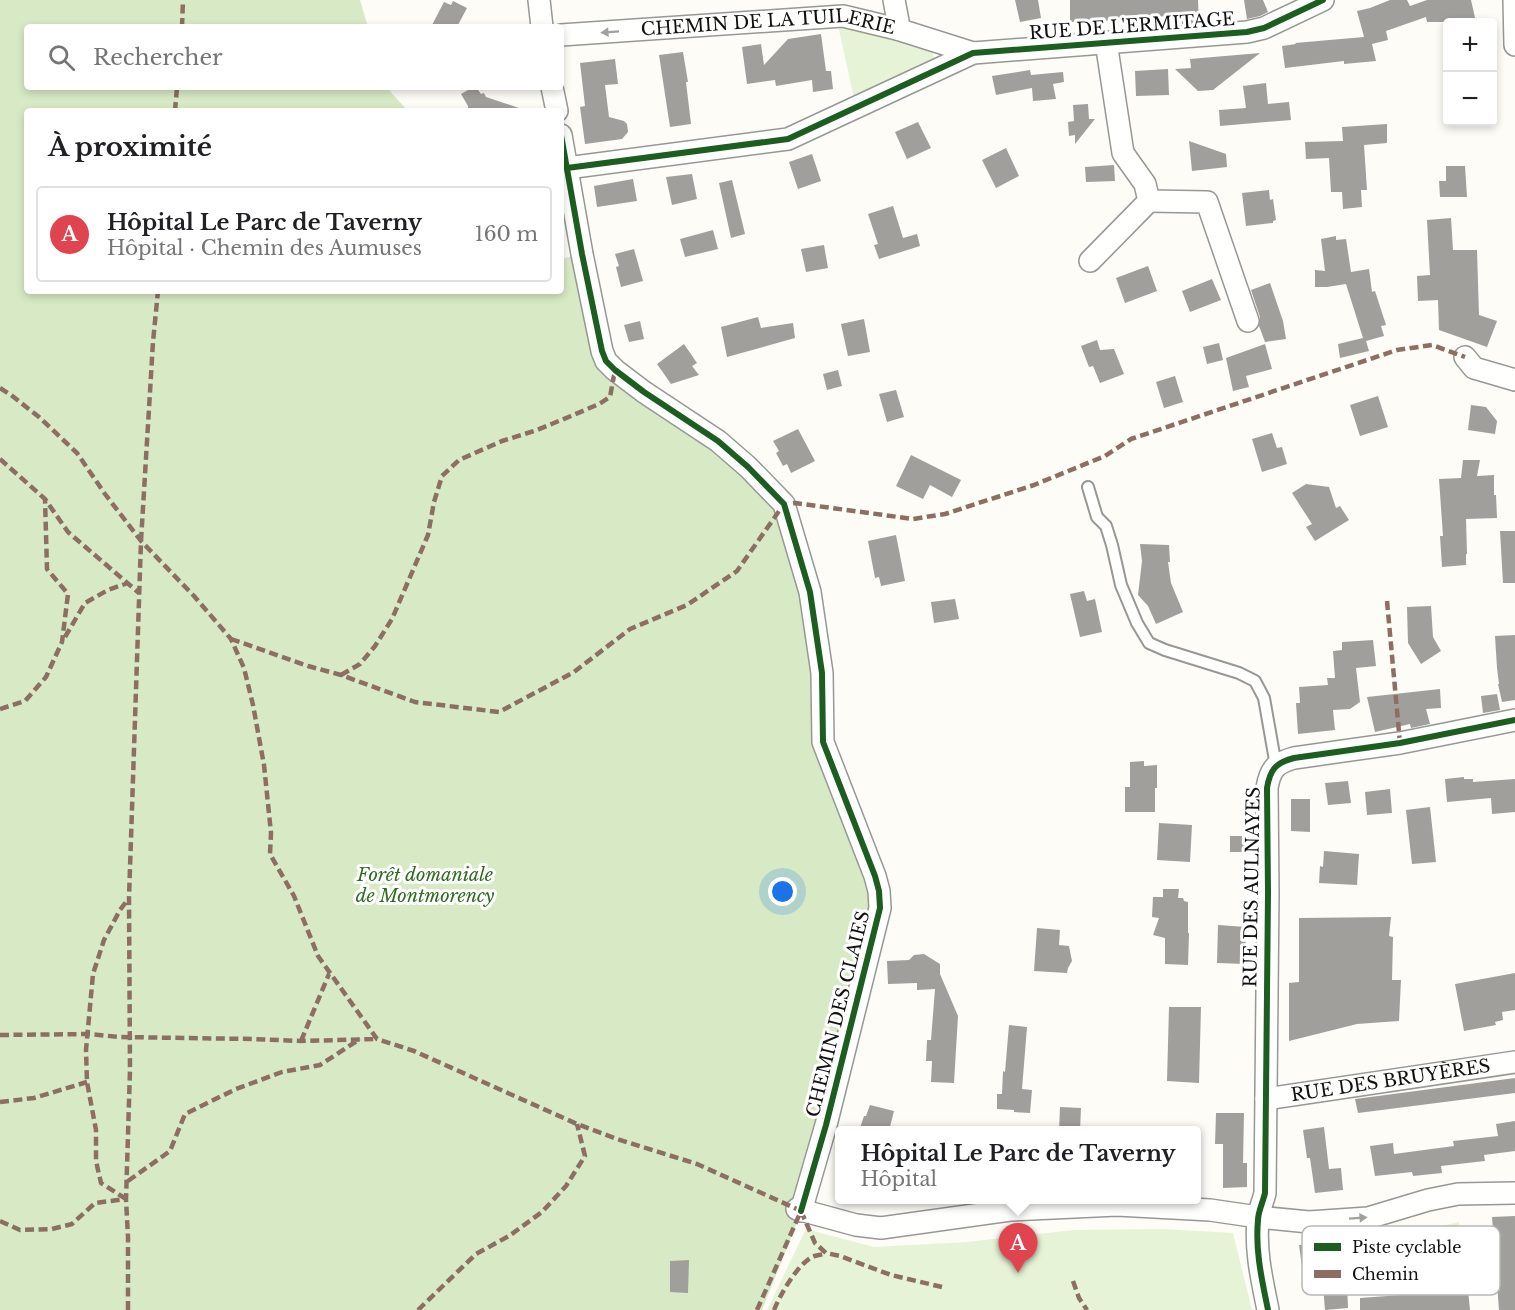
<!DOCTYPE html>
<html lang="fr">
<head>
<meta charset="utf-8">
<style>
	:root { --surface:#fff; --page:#f6f6f6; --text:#202124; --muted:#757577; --line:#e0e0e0; --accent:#d93025 }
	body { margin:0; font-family:"Libre Baskerville",serif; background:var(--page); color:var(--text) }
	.controls { position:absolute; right:18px; top:18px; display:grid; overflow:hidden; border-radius:6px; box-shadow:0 3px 9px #0003 }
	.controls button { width:54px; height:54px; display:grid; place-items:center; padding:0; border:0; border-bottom:2px solid var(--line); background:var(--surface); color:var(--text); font:30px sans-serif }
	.you { position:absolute; left:783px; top:892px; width:21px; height:21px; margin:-15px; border:4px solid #fff; border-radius:50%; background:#1a73e8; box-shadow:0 0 0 9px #1a73e833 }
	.badge { display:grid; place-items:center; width:39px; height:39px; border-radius:50%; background:var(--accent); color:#fff; font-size:20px; font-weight:700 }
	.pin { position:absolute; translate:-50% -50px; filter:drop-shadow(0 2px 3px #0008) }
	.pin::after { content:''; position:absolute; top:32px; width:21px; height:18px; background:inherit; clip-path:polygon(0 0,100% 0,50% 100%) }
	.popup { position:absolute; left:835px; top:1126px; width:366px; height:78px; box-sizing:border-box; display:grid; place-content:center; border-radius:6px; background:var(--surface); filter:drop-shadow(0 2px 4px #0005); font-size:20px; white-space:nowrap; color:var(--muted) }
	.popup b { font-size:22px; color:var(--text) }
	.popup::after { content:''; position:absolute; left:50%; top:100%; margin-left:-12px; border:12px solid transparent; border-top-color:var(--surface) }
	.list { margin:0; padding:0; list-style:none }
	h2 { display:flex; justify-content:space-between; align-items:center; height:78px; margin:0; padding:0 24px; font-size:26px }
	h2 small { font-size:20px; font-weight:400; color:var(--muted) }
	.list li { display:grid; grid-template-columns:39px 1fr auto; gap:18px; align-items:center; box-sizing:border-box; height:96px; margin:0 12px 12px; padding:0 12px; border:2px solid var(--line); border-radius:6px }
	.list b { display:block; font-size:22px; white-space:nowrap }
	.list p { margin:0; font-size:20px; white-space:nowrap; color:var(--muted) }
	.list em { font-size:20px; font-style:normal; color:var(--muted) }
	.icon { flex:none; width:33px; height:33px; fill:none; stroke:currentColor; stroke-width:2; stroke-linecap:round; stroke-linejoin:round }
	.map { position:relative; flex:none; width:1515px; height:1310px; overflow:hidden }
	.search { position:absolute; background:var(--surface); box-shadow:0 3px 9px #0003; left:24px; top:24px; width:540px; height:66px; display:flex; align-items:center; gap:15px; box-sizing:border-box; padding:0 21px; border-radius:6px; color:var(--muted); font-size:22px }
	.panel { position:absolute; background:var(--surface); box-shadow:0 3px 9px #0003; left:24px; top:108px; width:540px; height:186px; border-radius:6px }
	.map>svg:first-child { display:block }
	.green { fill:#e7f3d7 }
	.forest { fill:#d8eac5 }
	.building { fill:#a19f9c }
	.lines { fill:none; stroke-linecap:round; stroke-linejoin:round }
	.lane-casing { stroke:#979795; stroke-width:14 }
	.street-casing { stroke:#979795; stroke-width:24 }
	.lane { stroke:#fffffe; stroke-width:10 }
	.street { stroke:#fffffe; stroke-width:21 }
	.quiet { stroke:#8d6e63; stroke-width:4.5; stroke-dasharray:9 4.5; stroke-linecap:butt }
	.cycleway-casing { stroke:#fff; stroke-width:10 }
	.cycleway { stroke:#1b5e20; stroke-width:6 }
	.oneway { fill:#a0a09f }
	.labels { text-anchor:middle; stroke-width:6; stroke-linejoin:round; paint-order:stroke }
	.street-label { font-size:18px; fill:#111; stroke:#fff }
	.park-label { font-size:18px; font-style:italic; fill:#2f6b1f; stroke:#fff }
	.key { fill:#fff; stroke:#b8b8b8; stroke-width:1.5 }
	.key-label { font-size:16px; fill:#111 }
</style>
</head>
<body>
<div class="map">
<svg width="1515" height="1310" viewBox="0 0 1515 1310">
	<rect width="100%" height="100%" fill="#fdfcf7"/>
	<path class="green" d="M836 16 931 48 936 64 856 108Z
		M1459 1222 1464 1269 1377 1278 1372 1243Z
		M806 1229 874 1247 967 1242 1074 1230 1163 1229 1233 1233 1252 1310H767Z"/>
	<path class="forest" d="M0 0H360L368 27H27V87H386L408 111H27V291H561V259L582 254 602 351 784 504 809 591 822 734 879 891 806 1193 795 1228 762 1310H0Z"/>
	<path class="building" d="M1015 0H1038L1041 18 1020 22Z
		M1070 0H1198L1199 23 1182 24V16L1123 17V20L1070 22Z
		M1244 0H1263L1268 12 1260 16 1247 19Z
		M1390 0H1407L1410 6 1427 0H1471L1476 22H1427L1426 17 1386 31 1388 40 1372 44 1376 61 1344 64V61L1285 68 1282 46 1296 44 1295 43 1364 37 1357 11 1370 8Z
		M453 1 467 8 458 25 451 24V27H431L444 2 451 5Z
		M821 34 826 71H831L833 89 813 92 812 80 776 86 775 80 747 84 742 47 761 44 764 65 788 39Z
		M683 52 688 82H686L691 124 670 127 659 55Z
		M1260 53 1213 90 1198 91 1175 69 1191 68 1190 59Z
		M615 59 618 84 605 85 609 117 624 121 627 124 628 132 622 139 585 144 580 107 585 106 580 63Z
		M1168 69 1169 95 1136 96 1135 71Z
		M1030 70 1031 75 1063 72 1064 82 1053 84 1056 99 1033 101 1032 88 996 95 992 76Z
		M1266 83 1268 104 1289 102 1291 120 1220 126 1219 110 1246 108 1243 86Z
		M473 87H476L481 94 484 93 486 97 519 108 518 111H468V106L461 94Z
		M1088 104 1089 119H1095L1075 144V135L1069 136 1068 122 1074 121 1073 105Z
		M918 122 931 148 907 159 895 132Z
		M1387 124V143L1364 145 1367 190H1361L1362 207 1343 209 1342 192H1331L1329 158 1306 159 1305 142 1343 141 1342 127Z
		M1189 141 1226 154 1227 167 1192 171Z
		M1006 148 1019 176 996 188 982 160Z
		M812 154 821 181 798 189 789 162Z
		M1114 165 1115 181 1086 182 1085 167Z
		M1446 166H1465L1467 197H1440L1439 181H1446Z
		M692 174 697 199 672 205 666 177Z
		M633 179 637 201 597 207 594 186Z
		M732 180 745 234 731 238 719 183Z
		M1269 190 1270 200 1273 199 1276 220 1273 221V223L1246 226 1242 193Z
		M893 206 903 238 917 234 920 246 879 259 874 245 878 244 868 214Z
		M1451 218 1453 250H1477L1479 315 1497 321 1487 347 1439 330 1438 300 1418 301 1417 276 1430 275 1427 220Z
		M713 230 718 249 685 257 680 239Z
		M1336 236V240L1346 239 1351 272 1369 269 1372 292 1375 291 1386 325 1381 326 1384 336 1366 341 1369 351 1340 358 1338 344 1363 338 1346 284 1327 287H1315V270L1325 271 1321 239Z
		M824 245 828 268 806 272 801 249Z
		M634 249 643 281 621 287 616 267 619 266 615 254Z
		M1148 266 1157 291 1125 303 1116 278Z
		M1212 279 1221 300 1190 312 1182 291Z
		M1270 283 1283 321 1286 339 1265 342 1259 326 1260 317 1251 290Z
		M758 317 761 328 793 323 795 338 727 357 721 327Z
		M864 319 870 352 848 356 841 324Z
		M640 321 644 339 629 342 624 325Z
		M1097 340 1100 350 1114 349 1124 374 1100 383 1093 366 1089 367 1081 346Z
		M1219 343 1223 360 1207 364 1203 347Z
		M684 344 697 363 692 366 699 375 671 384 657 364Z
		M1265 344 1272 369 1246 376 1249 387 1233 391 1226 358Z
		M838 370 842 386 827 390 823 374Z
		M1175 376 1183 402 1164 408 1156 382Z
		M896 390 904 417 887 422 879 394Z
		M1378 396 1388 427 1360 436 1350 405Z
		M1471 405 1486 407 1497 421 1495 434 1468 430Z
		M798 429 815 461 791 473 787 464 783 466 776 453 779 451 773 441Z
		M1272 433 1277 448 1282 447 1287 464 1262 472 1252 439Z
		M911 455 961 480 952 497 930 485 923 499 896 486Z
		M1463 460H1480L1477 476 1494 475V495H1496L1497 518 1466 519 1467 554H1466V565L1442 567 1440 536H1443L1439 479 1461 478Z
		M1306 484 1329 487 1336 508 1340 506 1349 520 1315 541 1306 527 1312 524 1292 493Z
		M1500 531H1515V583H1503Z
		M896 535 905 581 881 586 879 577 875 578 868 541Z
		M1140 544 1169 545 1170 562H1168L1171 583 1183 612 1156 624 1148 606 1138 595 1142 561Z
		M1084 591 1087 601 1095 599 1102 632 1080 637 1070 594Z
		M955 599 959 619 934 623 931 602Z
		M1431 606 1433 637 1441 651 1421 664 1408 643 1407 607Z
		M1515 635V700L1502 702 1498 684H1499L1497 668 1495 636Z
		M1373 640 1376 666 1356 668 1360 702 1350 709 1333 710 1335 730 1298 734 1296 703H1300L1299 687 1328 685 1327 678H1335L1333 651 1342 650V642Z
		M1440 689 1441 708 1426 709 1430 724 1411 728 1410 724 1375 732 1367 697Z
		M1497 694 1500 710 1483 713 1481 696Z
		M1144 761V766L1157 765V788H1155V812H1125V787H1130V762Z
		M1464 777V779H1473V782L1515 779V812L1492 814 1491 798 1447 802 1445 779Z
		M1348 781 1351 803 1328 805 1325 783Z
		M1390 789 1392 813 1367 815 1365 792Z
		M1291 799H1310V832L1291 831Z
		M1430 807 1436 862 1412 864 1406 810Z
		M1159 823 1192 825 1190 862 1157 860Z
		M1230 836H1248V852H1230Z
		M1324 851 1359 854 1357 885 1319 883 1320 866 1323 867Z
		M1163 889H1179L1178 898H1183L1184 901 1188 902V933H1189L1188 965 1165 964V938L1153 935 1159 918 1152 917 1153 897H1163Z
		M1391 917 1389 936 1393 937 1392 980H1401L1399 1021 1357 1024 1289 1041V983L1299 982V918Z
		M1218 925 1246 927 1245 964 1217 963Z
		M1037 928 1060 930 1059 945 1069 946 1072 961 1068 968 1067 973 1034 971Z
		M924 954 940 964V974L958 1016 954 1083 931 1082 932 1061H926L927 1040H931L935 989 917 990V983L888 984 887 961 909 960 914 955Z
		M1515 973V1010L1502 1012 1503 1020 1495 1022 1496 1025 1464 1031 1455 984Z
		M1169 1007H1201L1199 1083 1167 1081Z
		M1009 1025 1027 1027 1022 1089 1032 1090 1030 1113 1014 1112V1110L997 1109V1094H1002L1003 1071 1005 1072Z
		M1515 1078V1093L1358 1113 1355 1099Z
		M870 1105 894 1111 889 1131H859L864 1116H866Z
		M1060 1107 1081 1108 1080 1131H1059Z
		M1216 1113H1244L1243 1163H1247V1187L1223 1188V1144H1215Z
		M1515 1121V1151L1484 1155 1485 1161 1441 1166 1442 1173 1413 1176 1412 1172 1375 1176 1370 1146 1393 1143 1394 1154 1454 1146 1453 1141 1498 1136 1496 1124Z
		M1324 1127 1329 1169 1341 1168 1343 1190 1315 1193 1310 1158H1307L1303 1130Z
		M1515 1216V1310H1499L1492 1217Z
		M1323 1243 1325 1271 1305 1273V1267H1302L1299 1245Z
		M689 1260 688 1293 670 1292V1261Z
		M1347 1284 1348 1308 1325 1310 1323 1286Z
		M1468 1290 1470 1310H1360V1298Z"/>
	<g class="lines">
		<defs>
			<path id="lane" d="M1088 487 1097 517 1106 526 1112 545 1121 585 1137 623 1149 643 1165 650 1239 673 1255 681 1264 698 1276 766"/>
			<g id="street">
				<path d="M539 0 542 27"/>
				<path d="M894 0 898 21 897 29"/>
				<path d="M1514 0 1515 45"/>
				<path id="s1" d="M561 35 843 16 897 29 973 53"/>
				<path d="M552 87 557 111"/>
				<path d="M561 135 582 254 602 351 606 361 615 370 644 392 718 441 748 467 784 504 810 592 822 673 823 742 875 876 879 891 880 908 826 1125 801 1211"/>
				<path d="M567 168 788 139 973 53 1247 32 1264 28 1323 0"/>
				<path d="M1149 201 1207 202 1248 321"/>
				<path d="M1090 261 1149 201 1145 184 1123 153 1106 42"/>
				<path d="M1465 357 1474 368 1515 380"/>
				<path id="s2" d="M1266 1099 1515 1062"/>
				<path d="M797 1209 856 1225 881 1228 1010 1210 1117 1205 1210 1210 1258 1217 1309 1222 1368 1218 1428 1200 1458 1194 1515 1193"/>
				<path d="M1268 1310C1262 1280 1255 1251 1258 1220 1258 1212 1263 1202 1265 1193L1268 893 1267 788C1270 770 1275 763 1294 758L1400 743 1515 720"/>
			</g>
		</defs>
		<use href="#lane" class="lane-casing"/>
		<use href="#street" class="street-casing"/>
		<use href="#lane" class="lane"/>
		<use href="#street" class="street"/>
		<path class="quiet" d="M182 27 183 0
			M175 111 177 87
			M0 388 11 395 39 417 77 453 105 494 141 541 194 596 231 639 244 668 253 705 264 765 271 833 270 854 294 896 318 956 377 1039 414 1051 577 1124 617 1139 697 1164 797 1209
			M0 459 45 499 68 532 139 593
			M1387 601 1400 743
			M65 637 85 603 108 590 128 583
			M231 639 308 666 341 675 415 702 499 712 574 672 630 629 687 605 737 571 784 504 795 503 913 519 945 514 1034 485 1105 456 1131 439 1397 350 1432 345 1465 357
			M341 675 360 664 375 646 392 619 428 535 434 502 442 476 459 460 502 441 537 430 571 416 599 404 610 397 615 370
			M0 709 25 701 46 677 62 642 68 594 47 569 45 499
			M0 1035 88 1034 120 1037 252 1039 301 1041 377 1039
			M301 1041 329 974
			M0 1102 34 1098 87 1082
			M128 1181 170 1151 185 1114 236 1089 282 1072 320 1065 360 1039
			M126 1199 101 1183 96 1161V1130L87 1082 86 1050 93 974 104 940 120 910 129 898
			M801 1211 815 1243 826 1253 840 1256 891 1275 942 1287
			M0 1221 20 1230 52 1229 72 1224 95 1203 126 1199
			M1073 1281 1079 1298 1087 1310
			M128 1310V1237L126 1199 130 1070 129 898 141 541 153 342 158 291
			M418 1310 476 1254 509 1236 542 1212 566 1186 585 1156 577 1124
			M757 1310 801 1211
			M774 1310C780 1295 797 1265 812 1257 816 1255 822 1255 826 1253"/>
		<defs>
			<path id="cycleway" d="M561 135 582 254 602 351 606 361 615 370 644 392 718 441 748 467 784 504 810 592 822 673 823 742 875 876 879 891 880 908 826 1125 801 1211
				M567 168 788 139 973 53 1247 32 1264 28 1323 0
				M1268 1310C1262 1280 1255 1251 1258 1220 1258 1212 1263 1202 1265 1193L1268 893 1267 788C1270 770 1275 763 1294 758L1400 743 1515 720"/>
		</defs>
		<use href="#cycleway" class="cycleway-casing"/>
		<use href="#cycleway" class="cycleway"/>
	</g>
	<defs><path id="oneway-solid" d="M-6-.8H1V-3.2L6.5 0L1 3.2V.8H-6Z" transform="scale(1.5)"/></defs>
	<g class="oneway">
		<use href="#oneway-solid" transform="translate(610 32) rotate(176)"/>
		<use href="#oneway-solid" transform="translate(1358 1218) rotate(-4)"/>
	</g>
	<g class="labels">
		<g class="street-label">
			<text transform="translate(1132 26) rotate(-4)" y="6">RUE DE L'ERMITAGE</text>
			<text dy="6" stroke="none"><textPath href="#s1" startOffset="208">CHEMIN DE LA TUILERIE</textPath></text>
			<text transform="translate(1252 887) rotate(-89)" y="6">RUE DES AULNAYES</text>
			<text transform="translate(838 1014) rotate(-76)" y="6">CHEMIN DES CLAIES</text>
			<text dy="6" stroke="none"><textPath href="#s2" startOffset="126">RUE DES BRUYÈRES</textPath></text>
		</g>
		<g class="park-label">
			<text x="425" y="881">Forêt domaniale<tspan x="425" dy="21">de Montmorency</tspan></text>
		</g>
	</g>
	<rect x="1302" y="1226" width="198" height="69" rx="9" class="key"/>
	<rect x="1314" y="1243" width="27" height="8" fill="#1b5e20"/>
	<rect x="1314" y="1270" width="27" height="8" fill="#8d6e63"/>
	<g class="key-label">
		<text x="1352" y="1253">Piste cyclable</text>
		<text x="1352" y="1280">Chemin</text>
	</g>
</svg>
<div class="controls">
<button>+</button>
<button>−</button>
</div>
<div class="you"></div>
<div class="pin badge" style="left:1018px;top:1273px;background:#e0444e">A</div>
<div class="popup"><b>Hôpital Le Parc de Taverny</b>Hôpital</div>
<div class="search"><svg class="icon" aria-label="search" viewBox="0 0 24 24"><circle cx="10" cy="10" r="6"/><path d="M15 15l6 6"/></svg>Rechercher</div>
<section class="panel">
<h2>À proximité<small></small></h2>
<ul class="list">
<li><span class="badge" style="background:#e0444e">A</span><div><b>Hôpital Le Parc de Taverny</b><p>Hôpital · Chemin des Aumuses</p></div><em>160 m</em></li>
</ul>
</section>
</div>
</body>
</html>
